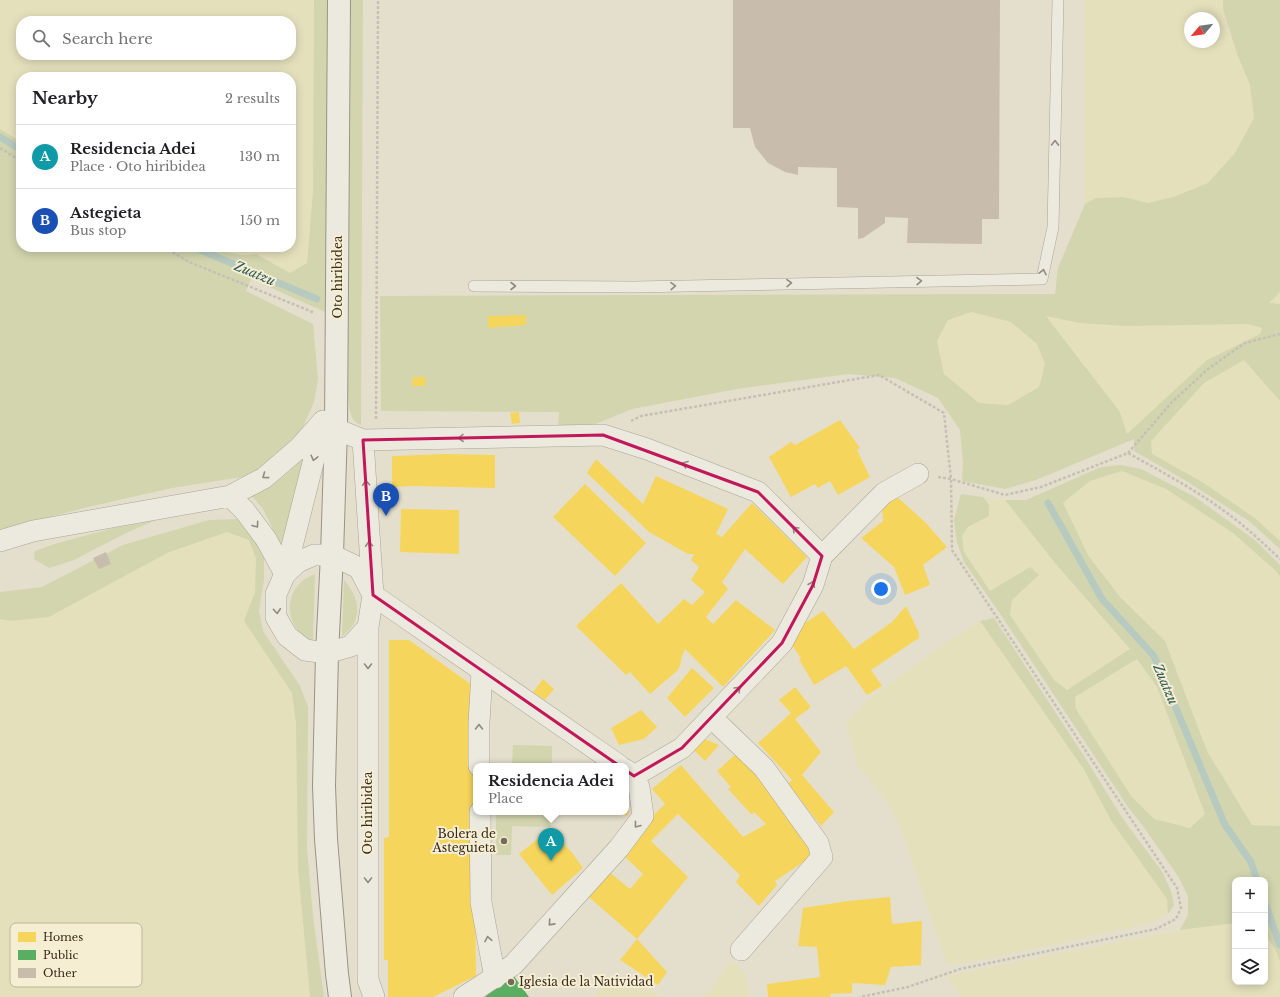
<!DOCTYPE html>
<html lang="en">
<head>
<meta charset="utf-8">
<style>
	:root { --surface:#fff; --page:#f6f6f6; --text:#202124; --muted:#757577; --line:#e0e0e0; --accent:#111827 }
	body { margin:0; font-family:"Libre Baskerville",serif; background:var(--page); color:var(--text) }
	.controls { position:absolute; right:12px; bottom:12px; display:grid; overflow:hidden; border-radius:8px; box-shadow:0 2px 10px #0003 }
	.controls button { width:36px; height:36px; display:grid; place-items:center; padding:0; border:0; border-bottom:1px solid var(--line); background:var(--surface); color:var(--text); font:20px sans-serif }
	.compass { position:absolute; left:1184px; top:12px; width:36px; height:36px; border-radius:50%; background:var(--surface); box-shadow:0 2px 10px #0003; rotate:241deg }
	.you { position:absolute; left:881px; top:589px; width:14px; height:14px; margin:-10px; border:3px solid #fff; border-radius:50%; background:#1a73e8; box-shadow:0 0 0 6px #1a73e833 }
	.badge { display:grid; place-items:center; width:26px; height:26px; border-radius:50%; background:var(--accent); color:#fff; font-size:13px; font-weight:700 }
	.pin { position:absolute; translate:-50% -33px; filter:drop-shadow(0 1px 2px #0008) }
	.pin::after { content:''; position:absolute; top:21px; width:14px; height:12px; background:inherit; clip-path:polygon(0 0,100% 0,50% 100%) }
	.popup { position:absolute; left:473px; top:763px; width:156px; height:52px; box-sizing:border-box; display:grid; place-content:center; border-radius:8px; background:var(--surface); filter:drop-shadow(0 1px 3px #0005); font-size:13px; white-space:nowrap; color:var(--muted) }
	.popup b { font-size:15px; color:var(--text) }
	.popup::after { content:''; position:absolute; left:50%; top:100%; margin-left:-8px; border:8px solid transparent; border-top-color:var(--surface) }
	.list { margin:0; padding:0; list-style:none }
	h2 { display:flex; justify-content:space-between; align-items:center; height:52px; margin:0; padding:0 16px; font-size:17px }
	h2 small { font-size:13px; font-weight:400; color:var(--muted) }
	.list li { display:grid; grid-template-columns:26px 1fr auto; gap:12px; align-items:center; box-sizing:border-box; height:64px; padding:0 16px; border-top:1px solid var(--line) }
	.list b { display:block; font-size:15px; white-space:nowrap }
	.list p { margin:0; font-size:13px; white-space:nowrap; color:var(--muted) }
	.list em { font-size:13px; font-style:normal; color:var(--muted) }
	.icon { flex:none; width:22px; height:22px; fill:none; stroke:currentColor; stroke-width:2; stroke-linecap:round; stroke-linejoin:round }
	.map { position:relative; flex:none; width:1280px; height:997px; overflow:hidden }
	.search { position:absolute; background:var(--surface); box-shadow:0 2px 10px #0003; left:16px; top:16px; width:280px; height:44px; display:flex; align-items:center; gap:10px; box-sizing:border-box; padding:0 14px; border-radius:16px; color:var(--muted); font-size:15px }
	.panel { position:absolute; background:var(--surface); box-shadow:0 2px 10px #0003; left:16px; top:72px; width:280px; height:180px; border-radius:16px }
	.map>svg:first-child { display:block }
	.farmland { fill:#e5e0bc; fill-rule:evenodd }
	.green { fill:#d2d5ae; fill-rule:evenodd }
	.homes { fill:#f6d55c }
	.public { fill:#5aae61 }
	.lines { fill:none; stroke-linecap:round; stroke-linejoin:round }
	.stream { stroke:#b7cac0; stroke-width:7 }
	.building { fill:#c8bdad }
	.lane-casing { stroke:#a9a496; stroke-width:12 }
	.street-casing { stroke:#a9a496; stroke-width:22 }
	.secondary-casing { stroke:#999385; stroke-width:24 }
	.path { stroke:#c5c0b5; stroke-width:2.5; stroke-dasharray:3 2; stroke-linecap:butt }
	.lane { stroke:#ece9de; stroke-width:11 }
	.street { stroke:#ece9de; stroke-width:21 }
	.secondary { stroke:#ece9de; stroke-width:22 }
	.oneway { stroke:#928a7e }
	.marked { fill:none; stroke:#c2185b; stroke-width:3; stroke-linejoin:round }
	.poi-dot { fill:#756b5a; stroke:#f6eed2; stroke-width:1.5 }
	.labels { text-anchor:middle; stroke-width:4; stroke-linejoin:round; paint-order:stroke }
	.street-label { font-size:12px; fill:#392c1d; stroke:#f6eed2 }
	.poi-label { font-size:12px; fill:#392c1d; stroke:#f6eed2; text-anchor:end }
	.water-label { font-size:13px; font-style:italic; fill:#2c5959; stroke:#f6eed2 }
	.key { fill:#f6eed2; stroke:#bdb49c; stroke-width:1 }
	.key-label { font-size:11px; fill:#392c1d }
</style>
</head>
<body>
<div class="map">
<svg width="1280" height="997" viewBox="0 0 1280 997">
	<rect width="100%" height="100%" fill="#e4dfcc"/>
	<path class="farmland" d="M0 0H314L313 192 307 263 290 273 256 254 243 255 212 250 206 247H291V77H21V142L0 129ZM21 21H291V55H21Z
		M1085 0H1223V10L1237 54 1250 85 1254 118 1235 153 1208 183 1173 197 1148 203 1123 197 1096 198 1085 204ZM1190 18H1214V42H1190Z
		M1280 292V304L1269 303Z
		M971 311 1011 322 1037 344 1045 364 1038 387 1008 405 979 403 944 374 937 341 948 320Z
		M1046 316 1080 323 1126 326 1248 324 1262 328 1260 334 1207 360 1127 434 1120 412Z
		M1280 349V541L1256 519 1204 483 1152 454 1151 440 1204 383 1252 355Z
		M1122 471 1166 489 1233 533 1276 571 1280 576 1279 826 1252 825 1207 751 1165 641 1120 597 1088 555 1063 503 1090 481Z
		M983 497 1005 500 1055 563 1130 650 1066 690 1054 680 1010 615 1012 600 1039 575 1030 567 990 591 964 551 962 536 968 527 989 516V505Z
		M227 532 249 540 256 559 255 592 244 621 292 693 296 723 298 868 310 997H0V619L12 621 49 617 167 553Z
		M980 621 1083 768 1112 822 1167 899 1168 914 1155 922 991 958 947 965 905 841 889 804 857 765 846 722 867 701 941 646Z
		M1137 659 1157 687 1205 815 1189 828 1154 820 1131 796 1076 709 1075 697Z
		M1235 923V982H1265V935L1275 949 1280 961V997H962L946 976 1180 930Z
		M730 960 745 973 750 997H701L711 991Z
		M609 977 630 981 664 997H593Z"/>
	<path class="green" d="M314 0H328L325 312 251 279 246 291 313 324 318 379 314 402 299 436 271 464 242 477 172 488 88 507 19 525 0 532V129L21 142V247H206L212 250 243 255 256 254 290 273 307 263 313 192Z
		M351 0H363L361 425C348 420 349 404 348 393Z
		M1223 0H1280V292L1269 303 1280 304V401L1244 360 1204 383 1151 441 1152 454 1204 483 1256 519 1280 541V549L1249 521 1183 479 1134 451V439L1036 480 1005 489 962 481 963 464 960 430 938 398 895 378 848 374 737 389 632 409 586 428 558 427 559 412 381 411 380 296 1055 294 1058 268 1085 204 1096 198 1123 197 1148 203 1173 197 1208 183 1235 153 1254 118 1250 85 1237 54 1223 9ZM971 312 1011 322 1037 344 1045 364 1039 387 1008 405 979 403 944 374 937 341 948 320ZM1046 316 1080 323 1126 326 1248 324 1262 328 1260 334 1207 360 1127 434 1120 412Z
		M303 457 306 459 283 552 271 525 263 509 251 495C274 485 286 476 303 457Z
		M1121 465 1141 469 1195 497 1255 540 1280 565V576L1276 571 1233 533 1166 489 1122 471 1090 481 1063 503 1088 555 1120 597 1165 641 1207 751 1252 825 1280 826V961L1275 949 1265 935V880H1235V923L1180 930 1188 915V896L1178 876 1143 826 1128 807 1001 615 964 562 957 543 954 520 961 494 983 497 989 505V516L968 527 962 536 964 552 990 591 1030 567 1039 575 1012 600 1010 615 1054 680 1067 690 1130 649 1055 563 1005 500H1026L1101 467ZM1137 659 1157 687 1205 814 1190 828 1154 819 1131 796 1076 709 1075 697Z
		M238 519 264 553V580L259 611 263 631 300 686 308 707 307 848 313 916 324 997H310L298 868 296 723 292 693 244 621 255 592 256 559 249 540 227 532 167 553 49 617 11 621 0 619V592L42 587 123 545 209 520Z
		M154 521 126 533 74 560 49 568 34 559 35 551 54 544 114 528Z
		M315 574 313 641C288 630 282 601 301 582 305 578 311 576 315 574Z
		M344 580C354 592 362 606 354 623 352 628 346 633 342 637Z
		M994 618 1084 756 1123 819 1163 873 1171 891 1174 905 1168 914 1167 899 1112 822 1083 768 980 621Z
		M513 745 552 746V766H497V763H512Z
		M496 812H551V827L512 826 511 855H496Z"/>
	<path class="homes" d="M526 315V325L488 328V316Z
		M413 377H426L425 386H412Z
		M519 412 520 423 512 424 510 413Z
		M840 420 860 448 857 450 870 477 838 495 830 481 818 488 815 484 791 497 769 457 791 442 795 445Z
		M446 454 495 455V488L412 486 392 487V456Z
		M596 459 643 504 656 476 728 509 716 534 722 537 752 503 807 557 783 584 745 549 722 582 728 589 706 617 713 624 736 600 775 630 723 687 685 649 682 656 680 666 677 671 650 694 630 672 626 675 576 626 621 583 658 624 684 599 692 605 705 592 691 580 699 567 691 560 694 554H688L649 532 587 473Z
		M585 484 646 543 615 576 553 517Z
		M894 494 926 523 947 547 923 565 930 585 905 595 894 567 861 538 883 521 882 506Z
		M401 509 459 510V554L400 552Z
		M906 606 919 633V638L871 670 882 686 867 695 846 666 814 685 799 659 801 658 786 637 790 633 823 611 854 649 892 622Z
		M389 640H409L472 685 476 976 433 997H388V960H384V838L389 837Z
		M692 668 714 688 685 717 667 698Z
		M543 679 554 689 545 700 533 692Z
		M795 687 811 707 795 719 821 752 802 775 834 812 821 826 788 784 792 780 758 743 791 713 779 700Z
		M641 710 657 727 644 739 619 745 611 728Z
		M700 737 719 745 705 761 693 749Z
		M737 753 754 770 784 807V814L814 855 775 881 777 885 759 906 736 882 740 875 678 814 651 841 688 877 637 939 582 891 603 867 630 889 643 874 618 850 665 804 652 789 681 765 743 837 766 824 754 812 752 815 728 789 731 787 717 771Z
		M626 795 629 797V810L627 816 621 812H626Z
		M550 829 573 854 583 868 552 895 519 854Z
		M890 897 892 924 922 921 921 965 891 967 885 985 852 983V993L830 994 831 997H768L767 984 820 977 817 947 798 946 803 908 848 901Z
		M637 939 667 972 658 985 620 960Z"/>
	<path class="public" d="M513 975 529 997H485L494 989Z"/>
	<g class="lines">
		<path class="stream" d="M0 137 21 150
			M193 247 317 299
			M1048 503 1102 599 1154 656 1225 825 1251 862 1257 880
			M1265 903 1280 945"/>
	</g>
	<path class="building" d="M733 0H1000L999 219H982V244L907 243 908 218 885 217V223L863 238 858 239V208L837 207V168L798 167V175L785 172 768 163 755 147 750 128H733Z
		M106 552 111 564 99 569 93 558Z"/>
	<g class="lines">
		<defs>
			<path id="lane" d="M474 286 634 287 1042 279 1053 227 1058 0"/>
			<path id="street" d="M336 429 363 440 603 435 647 449 758 492 822 556
				M363 440 373 595 368 627V980L374 997
				M230 496 245 511 266 539 285 574
				M0 541 33 531 230 496 264 478 299 448 323 421
				M285 574 323 423
				M368 627 351 646 327 653 305 650 287 636 276 617V594L285 574 298 562 314 555H332L359 568 373 595 620 766
				M711 717 764 768 818 843 822 857 741 950
				M479 766V723L482 671
				M634 776 682 748 782 643 813 585 822 556 884 493 918 474
				M480 812 481 902 495 978
				M464 997 513 965 619 848 643 816 639 787 634 776 626 770"/>
			<path id="secondary" d="M339 0 336 429 332 555 327 653 324 786 326 839 337 974 340 997"/>
		</defs>
		<use href="#lane" class="lane-casing"/>
		<use href="#street" class="street-casing"/>
		<use href="#secondary" class="secondary-casing"/>
		<path class="path" d="M0 148 21 161
			M164 247 189 262 315 313
			M376 419 378 0
			M631 421 641 416 879 375 944 413 951 479 952 550 1177 888 1181 908 1176 919 1156 929 960 969 908 987 860 997
			M1128 453 1172 402 1208 369 1245 343 1280 334
			M938 477 951 479 1005 495 1041 487 1128 453C1162 472 1196 490 1227 513 1246 527 1263 543 1280 559"/>
		<use href="#lane" class="lane"/>
		<use href="#street" class="street"/>
		<use href="#secondary" class="secondary"/>
	</g>
	<defs><path id="oneway-chevron" d="M-2-3.5L2.5 0L-2 3.5" fill="none" stroke-width="1.6" stroke-linecap="round" stroke-linejoin="round"/></defs>
	<g class="oneway">
		<use href="#oneway-chevron" transform="translate(1055 143) rotate(-89)"/>
		<use href="#oneway-chevron" transform="translate(1043 272) rotate(-78)"/>
		<use href="#oneway-chevron" transform="translate(919 281) rotate(-1)"/>
		<use href="#oneway-chevron" transform="translate(789 283) rotate(-1)"/>
		<use href="#oneway-chevron" transform="translate(513 286)"/>
		<use href="#oneway-chevron" transform="translate(673 286) rotate(-1)"/>
		<use href="#oneway-chevron" transform="translate(461 438) rotate(179)"/>
		<use href="#oneway-chevron" transform="translate(314 458) rotate(104)"/>
		<use href="#oneway-chevron" transform="translate(685 464) rotate(-159)"/>
		<use href="#oneway-chevron" transform="translate(265 476) rotate(144)"/>
		<use href="#oneway-chevron" transform="translate(366 483) rotate(-93)"/>
		<use href="#oneway-chevron" transform="translate(256 525) rotate(54)"/>
		<use href="#oneway-chevron" transform="translate(795 529) rotate(-135)"/>
		<use href="#oneway-chevron" transform="translate(369 544) rotate(-94)"/>
		<use href="#oneway-chevron" transform="translate(812 584) rotate(-67)"/>
		<use href="#oneway-chevron" transform="translate(277 611) rotate(86)"/>
		<use href="#oneway-chevron" transform="translate(368 666) rotate(90)"/>
		<use href="#oneway-chevron" transform="translate(738 689) rotate(-46)"/>
		<use href="#oneway-chevron" transform="translate(479 727) rotate(-90)"/>
		<use href="#oneway-chevron" transform="translate(637 825) rotate(128)"/>
		<use href="#oneway-chevron" transform="translate(368 880) rotate(90)"/>
		<use href="#oneway-chevron" transform="translate(551 923) rotate(132)"/>
		<use href="#oneway-chevron" transform="translate(488 939) rotate(-101)"/>
	</g>
	<path class="marked" d="M603 435 758 492 822 556 813 585 782 643 682 748 634 776 373 595 363 440Z"/>
	<g class="poi-dot">
		<circle cx="504" cy="841" r="4"/>
		<circle cx="511" cy="982" r="4"/>
	</g>
	<g class="labels">
		<g class="street-label">
			<text transform="translate(338 277) rotate(-90)" y="4">Oto hiribidea</text>
			<text transform="translate(368 813) rotate(-90)" y="4">Oto hiribidea</text>
		</g>
		<g class="poi-label">
			<text x="496" y="838">Bolera de<tspan x="496" dy="14">Asteguieta</tspan></text>
			<text x="519" y="986" text-anchor="start">Iglesia de la Natividad</text>
		</g>
		<g class="water-label">
			<text transform="translate(255 273) rotate(23)" y="5">Zuatzu</text>
			<text transform="translate(1166 684) rotate(67)" y="5">Zuatzu</text>
		</g>
	</g>
	<rect x="10" y="923" width="132" height="64" rx="6" class="key"/>
	<rect x="18" y="932" width="18" height="10" fill="#f6d55c"/>
	<rect x="18" y="950" width="18" height="10" fill="#5aae61"/>
	<rect x="18" y="968" width="18" height="10" fill="#c8bdad"/>
	<g class="key-label">
		<text x="43" y="941">Homes</text>
		<text x="43" y="959">Public</text>
		<text x="43" y="977">Other</text>
	</g>
</svg>
<div class="controls">
<button>+</button>
<button>−</button>
<button><svg class="icon" aria-label="layers" viewBox="0 0 24 24"><path d="M12 4l9 5-9 5-9-5zM3 14l9 5 9-5"/></svg></button>
</div>
<svg class="compass" viewBox="-18 -18 36 36"><path d="M0-13l5 13h-10z" fill="#e53935"/><path d="M0 13l5-13h-10z" fill="#757577"/></svg>
<div class="you"></div>
<div class="pin badge" style="left:551px;top:861px;background:#0f9aa8">A</div>
<div class="popup"><b>Residencia Adei</b>Place</div>
<div class="pin badge" style="left:386px;top:516px;background:#1a4fb4">B</div>
<div class="search"><svg class="icon" aria-label="search" viewBox="0 0 24 24"><circle cx="10" cy="10" r="6"/><path d="M15 15l6 6"/></svg>Search here</div>
<section class="panel">
<h2>Nearby<small>2 results</small></h2>
<ul class="list">
<li><span class="badge" style="background:#0f9aa8">A</span><div><b>Residencia Adei</b><p>Place · Oto hiribidea</p></div><em>130 m</em></li>
<li><span class="badge" style="background:#1a4fb4">B</span><div><b>Astegieta</b><p>Bus stop</p></div><em>150 m</em></li>
</ul>
</section>
</div>
</body>
</html>
